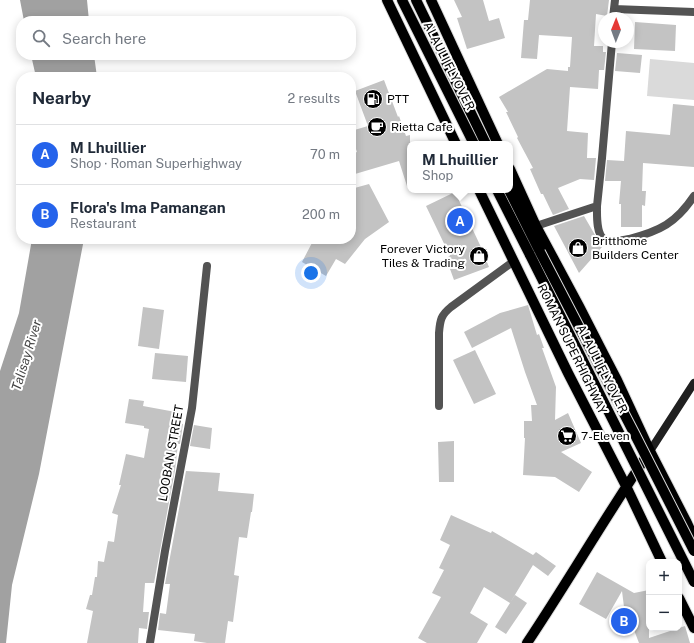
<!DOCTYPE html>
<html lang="en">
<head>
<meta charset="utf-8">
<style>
	:root { --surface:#fff; --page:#f6f6f7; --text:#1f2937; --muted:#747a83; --line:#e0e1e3; --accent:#2563eb }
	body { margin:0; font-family:"Public Sans",sans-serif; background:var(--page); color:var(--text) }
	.controls { position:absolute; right:12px; bottom:12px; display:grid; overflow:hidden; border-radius:8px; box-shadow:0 2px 10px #0003 }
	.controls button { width:36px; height:36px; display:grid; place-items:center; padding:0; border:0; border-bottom:1px solid var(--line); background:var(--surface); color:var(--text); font:20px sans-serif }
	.compass { position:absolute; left:598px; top:12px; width:36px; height:36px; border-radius:50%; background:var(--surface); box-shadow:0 2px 10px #0003; rotate:1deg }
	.you { position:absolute; left:311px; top:273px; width:14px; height:14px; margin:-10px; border:3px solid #fff; border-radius:50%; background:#1a73e8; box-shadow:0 0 0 6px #1a73e833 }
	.badge { display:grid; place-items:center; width:26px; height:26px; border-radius:50%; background:var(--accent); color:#fff; font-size:13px; font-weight:700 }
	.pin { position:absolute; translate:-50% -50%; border:2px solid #fff; box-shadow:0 1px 4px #0006 }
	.popup { position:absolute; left:407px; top:141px; width:106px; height:52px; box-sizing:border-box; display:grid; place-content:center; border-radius:8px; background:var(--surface); filter:drop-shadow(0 1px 3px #0005); font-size:13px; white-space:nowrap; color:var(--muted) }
	.popup b { font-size:15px; color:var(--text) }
	.popup::after { content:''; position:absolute; left:50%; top:100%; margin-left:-8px; border:8px solid transparent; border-top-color:var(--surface) }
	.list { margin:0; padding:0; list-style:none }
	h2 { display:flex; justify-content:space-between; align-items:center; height:52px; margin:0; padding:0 16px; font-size:17px }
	h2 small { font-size:13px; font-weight:400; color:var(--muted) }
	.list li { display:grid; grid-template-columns:26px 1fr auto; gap:12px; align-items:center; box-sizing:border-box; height:60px; padding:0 16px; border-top:1px solid var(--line) }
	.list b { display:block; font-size:15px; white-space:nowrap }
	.list p { margin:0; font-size:13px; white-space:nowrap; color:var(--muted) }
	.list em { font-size:13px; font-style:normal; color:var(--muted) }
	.icon { flex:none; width:22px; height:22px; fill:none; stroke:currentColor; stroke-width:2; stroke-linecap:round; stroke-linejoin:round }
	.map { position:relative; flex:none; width:694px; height:643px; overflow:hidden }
	.search { position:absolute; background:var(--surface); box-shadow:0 2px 10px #0003; left:16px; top:16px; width:340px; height:44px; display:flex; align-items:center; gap:10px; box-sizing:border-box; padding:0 14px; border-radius:16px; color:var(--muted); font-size:15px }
	.panel { position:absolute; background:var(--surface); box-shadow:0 2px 10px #0003; left:16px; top:72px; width:340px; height:172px; border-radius:16px }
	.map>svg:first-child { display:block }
	.green { fill:#dadada }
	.water { fill:#a1a1a1 }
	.building { fill:#c3c3c3 }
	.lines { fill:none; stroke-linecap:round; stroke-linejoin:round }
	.primary-casing { stroke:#dbdbdb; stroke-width:12 }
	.minor { stroke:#535353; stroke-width:8 }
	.secondary { stroke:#202020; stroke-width:8 }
	.primary { stroke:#000; stroke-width:10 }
	.primary-bridge-casing { stroke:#dbdbdb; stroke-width:12; stroke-linecap:butt }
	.primary-bridge { stroke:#000; stroke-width:10 }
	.labels { text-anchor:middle; stroke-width:4; stroke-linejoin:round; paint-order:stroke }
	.street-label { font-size:12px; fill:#000; stroke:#fff }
	.poi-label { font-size:12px; fill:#000; stroke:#fff; text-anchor:start }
	.water-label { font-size:13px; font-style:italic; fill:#424242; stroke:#fff }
</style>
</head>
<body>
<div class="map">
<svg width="694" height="643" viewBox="0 0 694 643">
	<rect width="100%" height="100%" fill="#fff"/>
	<path class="green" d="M650 59 694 63V100L647 96Z"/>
	<path class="water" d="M20 0H87L89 21H24Z
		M31 55H94L97 77H36Z
		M32 239H84L39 474 12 585 6 643H0V371L19 313Z"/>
	<path class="building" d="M454 0H483L489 21 499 18 505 38 467 49 457 18 462 17Z
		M530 0H609L607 16 596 14 594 46H603V52H606L604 70H599L598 89 570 87 567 131 588 133 587 157V158H596L594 180 580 179 558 188 569 209 553 215 543 194H541L530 169 533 168 517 138 518 137 506 112H508L499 97 547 69 568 71V67H570L572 37 539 35 537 59 521 58 524 20H528Z
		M635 22 676 25 675 51 634 49Z
		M617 53 642 55 640 73 615 71Z
		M384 80 398 117 399 116 406 136 410 135V186H407L399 161 355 174 351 162V154L357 152 351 134V131L368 126 355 91Z
		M673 104 694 106V167L643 163 642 191H646L645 206 642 205V227H621V204H619L621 181H605L607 160 624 161 626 131 670 135Z
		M369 184 389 222 365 239 345 264 336 259 326 276 302 262 314 239H351V189Z
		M455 192 480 245 489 267 454 280 446 258 450 256 426 206Z
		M584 216 602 247 579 273 554 226Z
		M528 305 537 335 539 334 544 348H542L556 387 555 420 568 413 581 443 561 452 592 472 579 492 555 477 523 475 525 438H524V421H532L531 405H537L525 372 511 328 472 348 464 332 500 313Z
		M143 307 164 310 159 349 138 346Z
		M475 350 496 394 474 404 453 360Z
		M155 353 188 356 186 382 152 379Z
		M129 399 144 401 143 406 181 413 179 423 183 424 180 444H178L175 470 154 583H145L143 612H149L147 629 139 628 138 643H87L93 611 86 609 90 595H92L95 577H97L98 561 104 562 108 541 114 542 118 515 112 513 121 485H119L126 454 144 458 149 429 144 428V426L125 423Z
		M194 425 212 428 210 449 190 446Z
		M454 441V482H439L438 442Z
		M186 471 220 473 218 491 254 494 252 512H251L247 538 239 537 234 575 239 576 233 622 228 621 225 643H207L194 641 195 634 158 630 160 613 166 614 170 584H165Z
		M451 515 491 533 492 531 533 555 536 552 556 566 548 576 533 565 510 603 484 587 470 613 488 624 477 643H427L418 638 441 597 432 593 444 570 439 568 450 545 440 540Z
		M597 572 634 593 649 590V638L685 626 690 643H639L634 630 627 631 622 591 606 619 579 604Z
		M515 595 527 603 506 634 495 627Z"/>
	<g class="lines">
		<defs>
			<path id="primary" d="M387 0 456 144
				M402 0 474 144
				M416 0 486 144
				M431 0 498 144
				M510 169 536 226 579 306 604 355 617 380 650 451 686 521 694 538
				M479 190 568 373 626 486 662 562
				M497 190 530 255
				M509 190 540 252
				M679 598 694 628
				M527 643C569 580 607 514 650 451"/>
		</defs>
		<use href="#primary" class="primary-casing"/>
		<path class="minor" d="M614 9 694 12
			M613 18 615 0
			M597 206 602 158 612 42
			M536 226 597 206C597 215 596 234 604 239 611 243 622 240 629 239 660 231 676 223 694 196
			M439 406V333C440 320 441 315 451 307L514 261
			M150 643 165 551 192 408 198 352 207 266"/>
		<path class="secondary" d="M650 451 694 383"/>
		<use href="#primary" class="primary"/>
		<defs>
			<path id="primary-bridge" d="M540 252 634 433 694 551
				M530 255 694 582"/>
		</defs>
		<use href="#primary-bridge" class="primary-bridge-casing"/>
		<use href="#primary-bridge" class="primary-bridge"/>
	</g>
	<defs>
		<symbol id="fuel-disc" viewBox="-11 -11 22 22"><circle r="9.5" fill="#000" stroke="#fff"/><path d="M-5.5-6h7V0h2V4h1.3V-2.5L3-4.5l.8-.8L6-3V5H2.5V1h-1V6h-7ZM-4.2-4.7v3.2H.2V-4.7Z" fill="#fff"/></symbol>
		<symbol id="cafe-disc" viewBox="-11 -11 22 22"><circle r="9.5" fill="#000" stroke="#fff"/><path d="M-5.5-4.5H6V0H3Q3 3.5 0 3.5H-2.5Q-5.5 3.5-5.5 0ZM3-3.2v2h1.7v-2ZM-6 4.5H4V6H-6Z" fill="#fff"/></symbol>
		<symbol id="shop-disc" viewBox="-11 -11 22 22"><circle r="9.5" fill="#000" stroke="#fff"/><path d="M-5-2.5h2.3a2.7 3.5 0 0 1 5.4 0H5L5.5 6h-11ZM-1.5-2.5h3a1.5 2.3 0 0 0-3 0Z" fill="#fff"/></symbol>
		<symbol id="supermarket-disc" viewBox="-11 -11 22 22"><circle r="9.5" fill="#000" stroke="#fff"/><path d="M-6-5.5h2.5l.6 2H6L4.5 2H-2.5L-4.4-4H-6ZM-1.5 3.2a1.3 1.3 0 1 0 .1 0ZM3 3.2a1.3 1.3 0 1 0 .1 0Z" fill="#fff"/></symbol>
	</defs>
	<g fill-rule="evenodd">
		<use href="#fuel-disc" x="362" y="88" width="22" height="22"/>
		<use href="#cafe-disc" x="366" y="116" width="22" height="22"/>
		<use href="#shop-disc" x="567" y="237" width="22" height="22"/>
		<use href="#shop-disc" x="468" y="245" width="22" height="22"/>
		<use href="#supermarket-disc" x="556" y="425" width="22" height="22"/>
	</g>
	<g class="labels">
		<g class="street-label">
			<text transform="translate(449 66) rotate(63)" y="4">ALAULI FLYOVER</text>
			<text transform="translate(572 349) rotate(64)" y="4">ROMAN SUPERHIGHWAY</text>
			<text transform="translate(602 369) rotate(63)" y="4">ALAULI FLYOVER</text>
			<text transform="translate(171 453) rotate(-80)" y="4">LOOBAN STREET</text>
		</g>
		<g class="poi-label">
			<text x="387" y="103">PTT</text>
			<text x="391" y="131">Rietta Cafe</text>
			<text x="592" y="245">Britthome<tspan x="592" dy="14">Builders Center</tspan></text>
			<text x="465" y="253" text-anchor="end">Forever Victory<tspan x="465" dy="14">Tiles &amp; Trading</tspan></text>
			<text x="581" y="440">7-Eleven</text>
		</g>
		<g class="water-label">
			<text transform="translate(26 355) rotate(-73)" y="5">Talisay River</text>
		</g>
	</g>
</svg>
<div class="controls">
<button>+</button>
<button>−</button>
</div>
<svg class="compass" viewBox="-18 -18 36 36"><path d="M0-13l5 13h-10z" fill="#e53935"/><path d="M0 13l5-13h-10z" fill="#747a83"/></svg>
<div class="you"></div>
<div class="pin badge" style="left:460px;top:221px">A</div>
<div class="popup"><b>M Lhuillier</b>Shop</div>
<div class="pin badge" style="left:624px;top:621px">B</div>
<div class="search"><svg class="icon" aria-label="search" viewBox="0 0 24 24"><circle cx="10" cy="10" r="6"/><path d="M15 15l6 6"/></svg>Search here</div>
<section class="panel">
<h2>Nearby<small>2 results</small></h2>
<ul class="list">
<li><span class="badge">A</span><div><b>M Lhuillier</b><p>Shop · Roman Superhighway</p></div><em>70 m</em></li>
<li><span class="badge">B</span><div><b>Flora's Ima Pamangan</b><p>Restaurant</p></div><em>200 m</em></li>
</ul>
</section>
</div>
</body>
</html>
